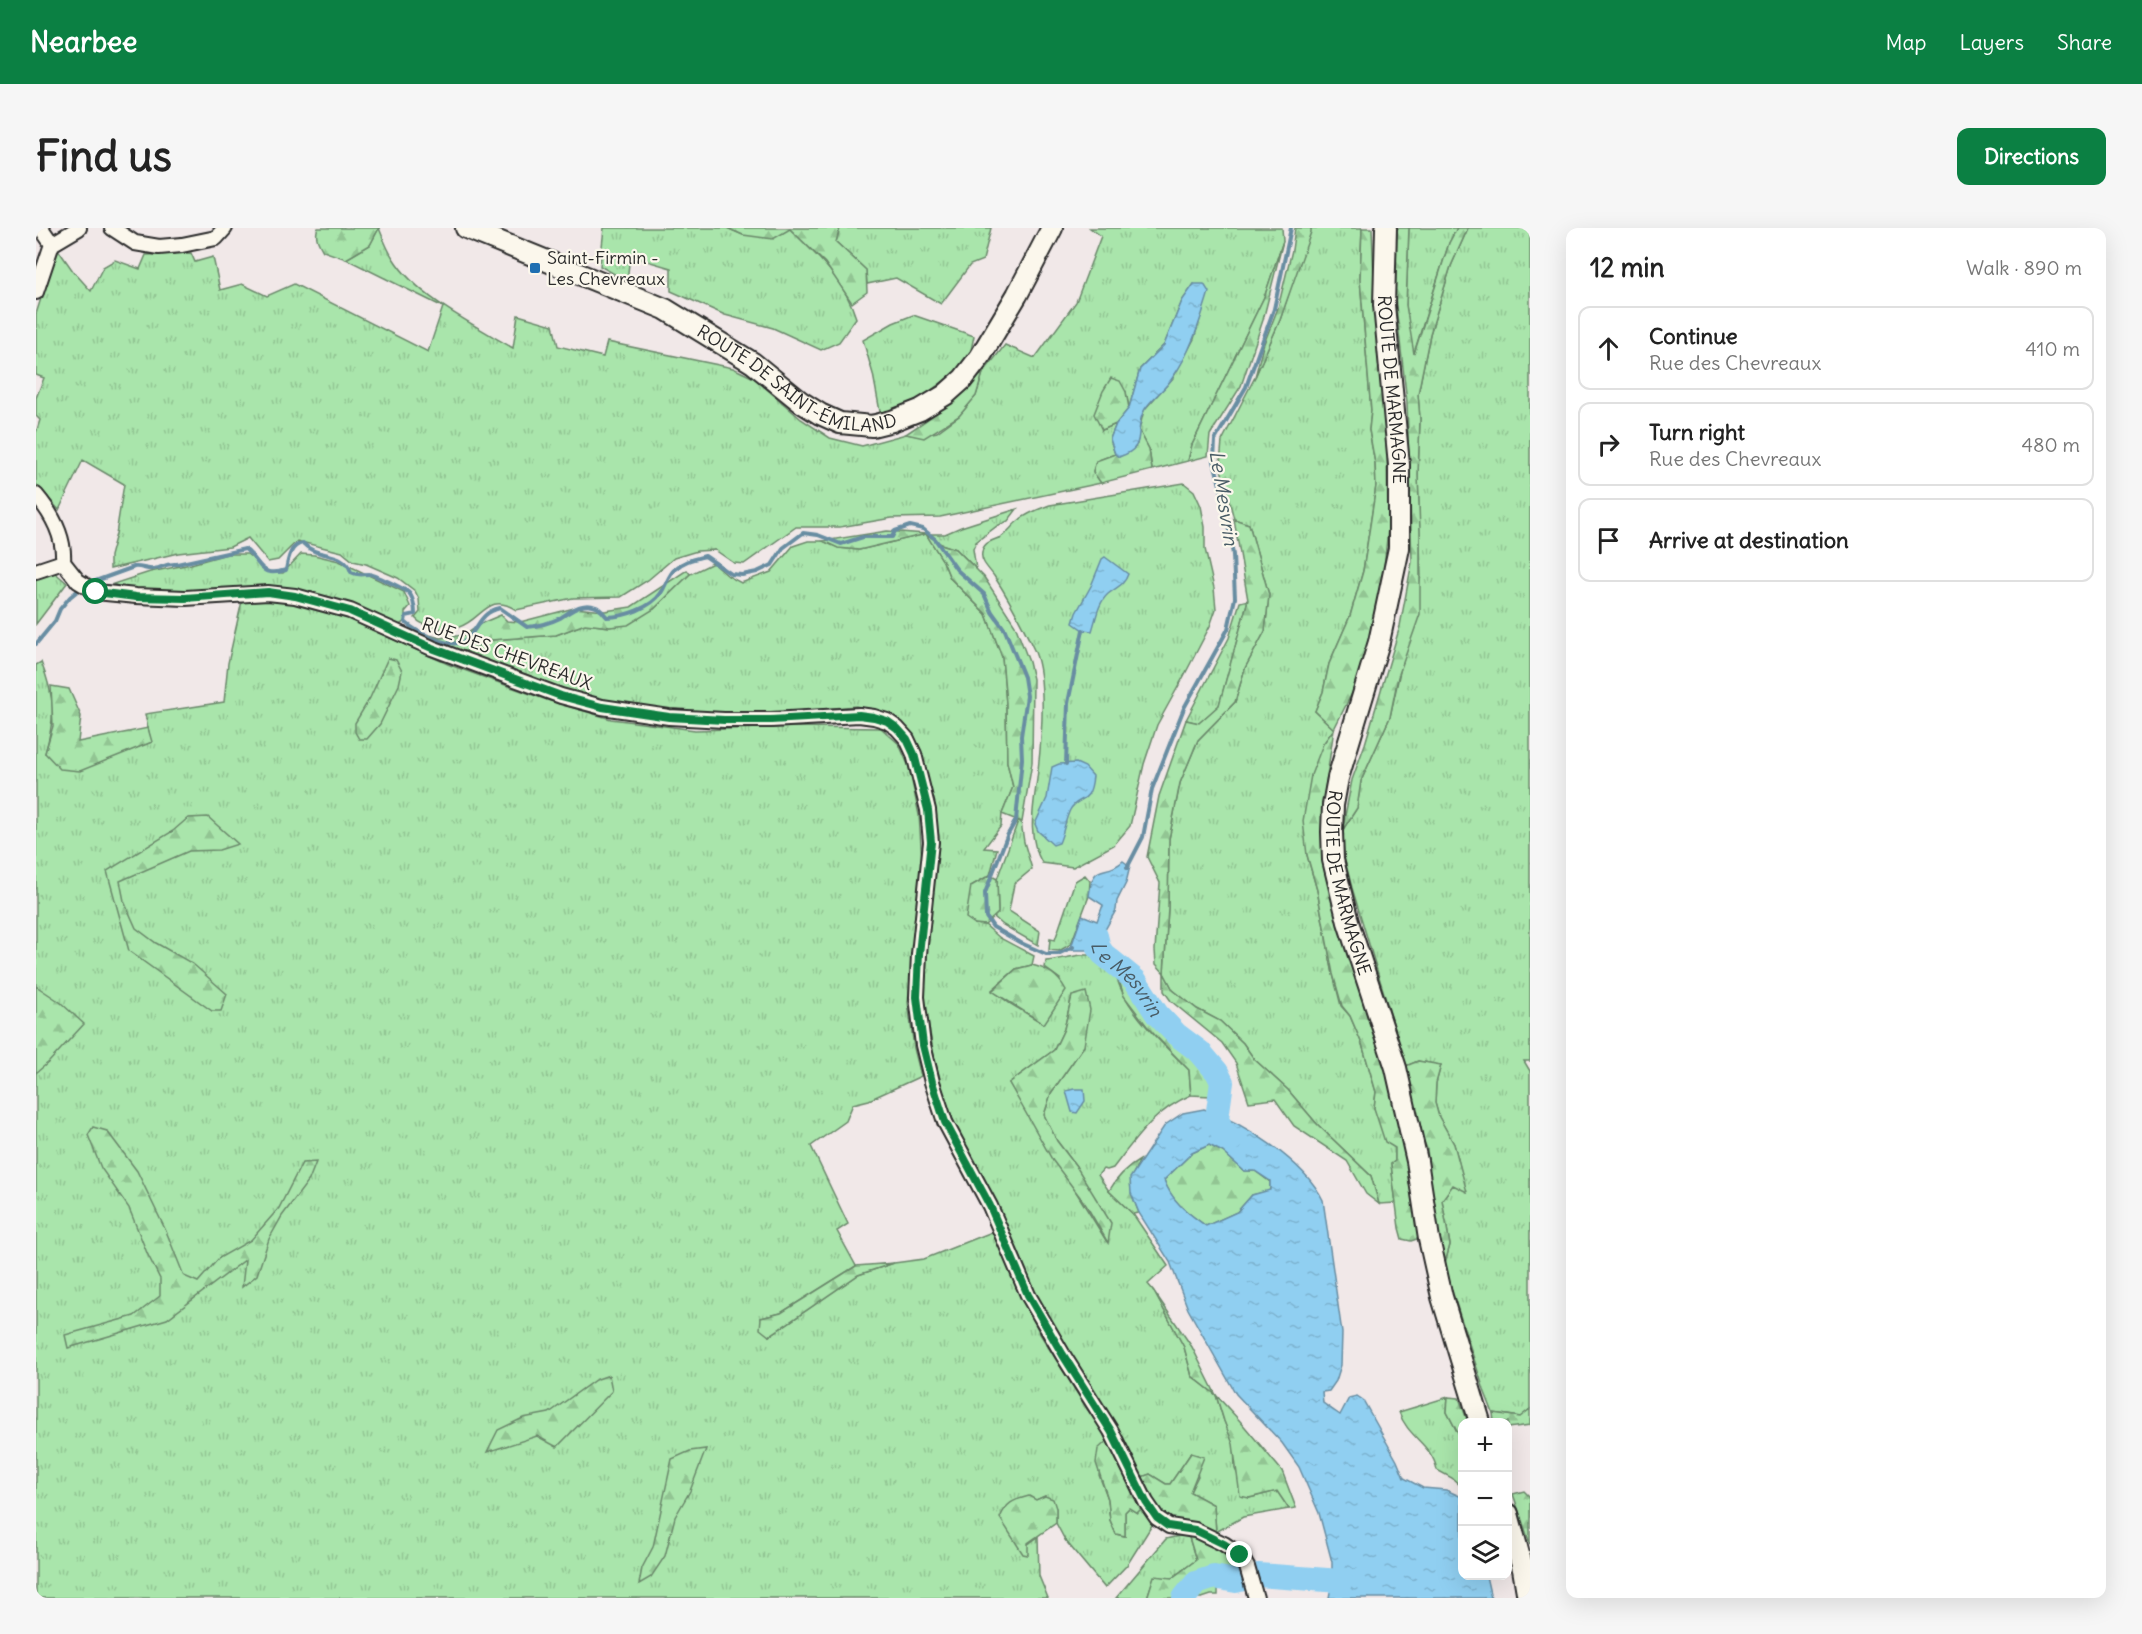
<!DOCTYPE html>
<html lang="en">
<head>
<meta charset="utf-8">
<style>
	:root { --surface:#fff; --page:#f6f6f6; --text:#222; --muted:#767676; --line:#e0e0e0; --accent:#0b8043 }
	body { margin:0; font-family:Delius,sans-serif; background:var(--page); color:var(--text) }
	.controls { position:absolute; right:18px; bottom:18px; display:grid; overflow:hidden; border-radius:12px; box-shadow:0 6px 24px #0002 }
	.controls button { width:54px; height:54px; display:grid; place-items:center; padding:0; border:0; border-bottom:2px solid var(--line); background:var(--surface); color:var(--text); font:30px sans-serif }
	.stop { position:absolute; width:18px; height:18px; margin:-14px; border:4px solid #0b8043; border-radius:50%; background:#fff }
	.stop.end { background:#0b8043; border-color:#fff; box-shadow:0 2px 6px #0008 }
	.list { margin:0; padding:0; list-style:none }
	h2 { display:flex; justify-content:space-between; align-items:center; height:78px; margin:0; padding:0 24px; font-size:26px }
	h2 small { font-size:20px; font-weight:400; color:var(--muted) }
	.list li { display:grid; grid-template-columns:39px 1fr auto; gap:18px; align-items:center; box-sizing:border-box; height:84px; margin:0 12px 12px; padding:0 12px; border:2px solid var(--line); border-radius:12px }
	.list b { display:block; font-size:22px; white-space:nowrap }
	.list p { margin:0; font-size:20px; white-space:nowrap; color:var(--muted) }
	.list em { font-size:20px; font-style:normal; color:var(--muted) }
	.icon { flex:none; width:33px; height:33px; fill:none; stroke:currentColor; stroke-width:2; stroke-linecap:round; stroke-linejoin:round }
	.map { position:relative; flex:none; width:1494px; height:1370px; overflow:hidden; border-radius:12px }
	header { display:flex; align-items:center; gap:36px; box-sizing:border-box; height:84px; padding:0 30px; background:var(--accent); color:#fff }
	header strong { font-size:28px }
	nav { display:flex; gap:33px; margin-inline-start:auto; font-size:21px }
	.intro { display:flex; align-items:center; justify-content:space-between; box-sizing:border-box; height:144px; padding:0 36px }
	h1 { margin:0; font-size:42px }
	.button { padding:15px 27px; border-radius:12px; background:var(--accent); color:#fff; font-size:21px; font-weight:700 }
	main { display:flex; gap:36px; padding:0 36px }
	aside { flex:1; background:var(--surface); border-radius:12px; box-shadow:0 6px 24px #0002 }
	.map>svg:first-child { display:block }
	.grass { fill:url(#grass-tufts); stroke:#6a886b; stroke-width:1.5; fill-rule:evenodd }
	.forest { fill:url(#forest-firs); stroke:#6a886b; stroke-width:1.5 }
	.water { fill:url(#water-ripples); stroke:#688da2; stroke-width:1.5; fill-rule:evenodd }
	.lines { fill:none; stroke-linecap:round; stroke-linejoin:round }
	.stream { stroke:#688da2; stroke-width:4 }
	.river { stroke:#90cff1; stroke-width:24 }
	.street-casing { stroke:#2b2b2b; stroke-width:18 }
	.secondary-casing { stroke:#2b2b2b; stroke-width:24 }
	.street { stroke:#fbf7ec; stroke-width:14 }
	.secondary { stroke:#fbf7ec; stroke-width:20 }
	.route { stroke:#0b8043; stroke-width:8 }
	.poi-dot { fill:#1f6fb2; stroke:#fbf7ec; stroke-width:2 }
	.labels { text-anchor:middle; stroke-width:4.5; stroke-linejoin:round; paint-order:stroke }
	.poi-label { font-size:18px; fill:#2b2b2b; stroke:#fbf7ec; text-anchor:start }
	.street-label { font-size:18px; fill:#2b2b2b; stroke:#fbf7ec }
	.water-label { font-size:20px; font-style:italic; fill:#495c66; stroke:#fbf7ec }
</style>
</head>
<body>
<header>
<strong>Nearbee</strong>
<nav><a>Map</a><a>Layers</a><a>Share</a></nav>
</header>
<div class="intro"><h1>Find us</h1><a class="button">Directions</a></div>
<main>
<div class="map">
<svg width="1494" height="1370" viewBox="0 0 1494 1370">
	<defs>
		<pattern id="grass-tufts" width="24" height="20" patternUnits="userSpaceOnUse" patternTransform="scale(1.5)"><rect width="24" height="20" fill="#a9e5ab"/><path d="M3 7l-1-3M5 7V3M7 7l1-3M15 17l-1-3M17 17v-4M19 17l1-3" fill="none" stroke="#92c593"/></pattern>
		<pattern id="forest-firs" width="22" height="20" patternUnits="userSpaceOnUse" patternTransform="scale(1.5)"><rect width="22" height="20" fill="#a9e5ab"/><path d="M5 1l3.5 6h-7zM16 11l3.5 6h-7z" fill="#92c593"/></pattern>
		<pattern id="water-ripples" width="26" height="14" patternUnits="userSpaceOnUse" patternTransform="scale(1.5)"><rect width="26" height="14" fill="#90cff1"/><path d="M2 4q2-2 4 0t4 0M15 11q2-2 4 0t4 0" fill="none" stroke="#7cb2cf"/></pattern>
	</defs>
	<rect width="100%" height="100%" fill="#f1e8e8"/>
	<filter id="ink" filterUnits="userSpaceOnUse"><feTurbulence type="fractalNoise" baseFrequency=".0167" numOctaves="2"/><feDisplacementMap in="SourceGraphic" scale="12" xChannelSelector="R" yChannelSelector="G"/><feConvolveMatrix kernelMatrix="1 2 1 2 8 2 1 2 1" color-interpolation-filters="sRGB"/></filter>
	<g filter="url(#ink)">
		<path class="grass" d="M343 0C347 10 351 21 357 30 381 69 438 97 477 120L482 87 517 97 522 118 567 129 571 114 697 140 718 150 765 191 794 210 826 218 870 206 882 208 901 204 923 188 940 168 947 145 969 117 999 130 1040 74 1065 8 1054 0H1246L1247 13 1229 67 1156 217 1152 233 1116 242 1113 221 1103 202 1108 182 1137 150 1158 111 1172 64 1158 56 1146 73 1128 117 1104 141 1093 180 1090 164 1066 202 1080 196 1074 211 1079 226 1060 233 1057 243 1065 255 904 289 856 290 804 299H760L708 336 698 335 679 322 661 323 638 330 612 352 585 369 537 370 480 382C452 363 446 392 423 399 415 402 407 401 400 400 391 398 384 396 379 390L384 384 383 371 379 363 362 350 330 336 317 333 306 324 261 313 242 332 232 334 212 310 194 319 142 325 74 341V328L80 306 88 256 47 232 23 282 0 256V205L4 192 0 188V170L8 150 0 147V86L21 20 37 43 55 63 67 39 79 32 104 41 110 27 155 25 159 34 177 29 184 62 206 56 231 68 258 56 392 124 407 79 310 31 334 17Z
			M568 0H691L707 7 754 1C781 27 809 53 820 90L803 114 785 122 737 100 689 87 635 63V40L594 28 591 53 564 38Z
			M804 0H955L947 32 934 37 905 76 860 50 831 56 830 42 800 14Z
			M1275 0H1326L1324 51 1335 183 1333 202 1339 235 1340 258 1327 343 1314 388 1293 436 1287 464 1279 483 1298 501 1287 516 1271 627 1281 662 1297 746 1305 778 1314 788 1326 816 1340 864 1338 880 1359 920V933L1355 936 1360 975 1343 976 1335 948 1281 896 1252 862 1218 831 1207 815 1184 793 1161 781 1137 762 1128 745 1132 680 1133 611 1144 555 1162 512 1199 474 1209 440 1229 403 1233 367 1213 296 1198 291 1184 237 1186 213 1219 149 1244 92Z
			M1373 0H1421L1413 15 1377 128 1370 77Z
			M1432 0H1494V833H1488L1494 843V1181L1485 1189 1457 1185 1448 1162 1408 1038 1414 1017 1406 972 1417 956 1430 963 1418 916 1403 889 1399 875 1400 855 1405 837 1382 833 1370 838 1316 660 1308 629 1306 603 1321 580 1325 553 1354 489 1385 348 1382 247 1384 191 1382 166 1394 106 1415 38Z
			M877 87 938 108 934 127 918 145 889 167 866 182 845 189 837 146 827 112 857 95Z
			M1148 255 1158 263 1165 278 1169 299V321L1178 360 1180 381 1174 398 1148 448 1121 497 1108 536 1094 598 1078 617 1037 639 1006 635C991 608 997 581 1001 551 1005 518 1011 454 999 424 987 398 974 372 958 348 953 341 944 333 946 325 947 314 956 313 965 309 971 305 976 298 982 293 991 285 1003 281 1014 277Z
			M981 281 972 293 961 298 940 314 937 321 940 341 920 321 905 316 891 307 907 333 914 350 950 386 966 429 970 475 971 534 977 559 966 586 965 598 948 620 961 621 954 647 935 658 939 696 949 697 964 710 998 728 996 737 980 741 956 762 973 775 1008 796 1024 751 1009 740 1010 733C1026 732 1051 722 1065 730 1080 738 1081 756 1089 769 1105 797 1131 820 1153 842L1155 867C1119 882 1100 910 1077 940L1071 942 1067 941 1062 947 1073 963 1097 986 1132 1038 1112 1056 1117 1062 1148 1119 1156 1148 1180 1167 1188 1193 1198 1216 1199 1241 1213 1270 1241 1263 1253 1281 1207 1289 1180 1304 1178 1277 1154 1264 1162 1248 1155 1225 1134 1256H1130L1114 1246 1103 1250 1079 1199 999 1068 922 906 908 867 898 828 888 770 889 736 901 602 894 559 885 523 874 505 859 489 820 478 731 486H656L561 475 423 426 455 412 520 407 549 396 574 399 618 381 654 346 677 335 692 348 705 355 735 344 757 318 772 313H787L803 320 823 322 890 306H909L925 299ZM1036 768 1048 818 1015 865 1008 887 1021 913 1040 938 1071 1014 973 855 1018 822 1028 801Z
			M191 326H211C226 337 226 345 247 345L265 326 278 327 303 333 368 364 374 378 369 384V393L362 398 311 377 88 361 77 356 114 344 155 336Z
			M17 343 31 355 0 396V351Z
			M233 372 268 375 306 388 414 437 511 472 575 491 659 502 765 499 845 500 863 516 873 539 883 587 886 633 872 774 878 820 885 848 833 872 817 876 810 893 775 918 812 996 801 1003 820 1038 745 1085 725 1090 733 1108 822 1047 858 1035 888 1031 956 1004 1004 1106 1051 1181 1073 1211 1063 1247 1072 1271 1074 1292 1080 1306 1089 1308V1284L1093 1280 1107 1279 1118 1294 1091 1337 1069 1360 1029 1312 1020 1295V1280L1009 1268 1000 1272 992 1316 1002 1309 1003 1348 1012 1370H0V437L5 434C19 470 20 488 9 525L92 523 115 514 109 486 188 474 192 435 206 373Z
			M1212 372 1183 478 1163 495 1150 492 1193 410 1204 374Z
			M982 593 985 594 988 614 996 641 978 656 973 683 1004 703 1002 717 967 697 958 689 962 685 961 651Z
			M1049 647 1054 653 1053 668 1035 716 1023 723 1013 722 1014 711 1019 712 1039 653Z
			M1412 1169 1411 1184 1426 1213V1259L1416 1250 1401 1242C1396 1216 1372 1210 1363 1184Z
			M1152 1306 1160 1332 1136 1350 1118 1349 1111 1370H1080L1130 1311Z"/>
		<path class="forest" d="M282 0H343L334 17 310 31 287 23C283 16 278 8 282 0Z
			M691 0H804L800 14 830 42 831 64 816 75 789 35 754 1 737 11 707 7Z
			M1259 0H1275V4L1244 92 1219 149 1227 118 1242 80 1256 22Z
			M1326 0H1336L1340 102 1351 217 1352 300 1347 349 1338 397 1316 465 1298 501 1287 574 1289 630 1348 834 1365 899 1384 1010 1375 1013 1366 1011 1363 1000 1355 936 1359 933V920L1349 914 1338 880 1340 864 1326 816 1314 788 1306 778 1297 746 1281 662 1271 627 1267 593 1275 547 1287 516 1298 501 1279 483 1287 464 1293 436 1314 388 1327 343 1340 258 1339 235 1333 202 1335 183 1324 51Z
			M1361 0H1373L1370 77 1378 126 1413 15 1421 0H1432L1415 38 1394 106 1382 166 1384 191 1382 247 1384 304V386L1362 449 1354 489 1325 553 1321 580 1306 603 1316 552 1329 516 1364 398 1376 334 1371 174 1359 70Z
			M1247 13 1227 92 1205 158 1174 207 1172 228 1152 233 1156 217 1229 67Z
			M947 145 940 168 923 188 888 210 870 206C898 188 923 168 947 145Z
			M1075 150 1084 153 1090 164 1093 180 1080 196 1066 202 1058 186 1067 163Z
			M1103 202 1113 221 1116 242 1065 255 1057 244 1060 233 1079 226 1083 229 1101 216Z
			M1198 291 1213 296 1233 367 1229 403 1209 440 1199 474 1162 512 1144 555 1133 611 1132 680 1128 745 1137 762 1161 781 1184 793 1207 815 1218 831 1252 862 1281 896 1335 948 1343 976 1330 966 1311 933 1258 898 1239 871 1213 874 1200 835 1186 815 1135 773 1128 763V745L1120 736 1119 722 1124 655 1111 629 1123 568 1150 492 1163 495 1183 477 1212 372Z
			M851 303 890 306 905 316 920 321 948 349 979 397 993 434 997 451 996 535 986 594 966 586 977 559 971 534 970 475 966 429 950 386 914 350 907 333 890 306 823 322 802 320 787 313Z
			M651 342 654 346 618 381 592 397 574 399 549 396 520 407 455 412 423 426 374 404 379 403 404 410 429 407 446 395 465 387 471 393 484 394 538 380 569 383 595 379Z
			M352 430 360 432 366 443 363 457 344 496 331 511H323L319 504V495L334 470Z
			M15 458 33 461 45 488 42 514 112 500 116 514 44 543 24 541 9 525 17 498Z
			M172 589 202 616 183 622 153 623 84 653 88 673 100 700 120 715 157 736 191 766 185 783H176L93 723 71 643 137 603 152 590Z
			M954 647 961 651 962 685 949 697 939 696 930 690 935 658Z
			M1067 730 1088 738C1110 782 1144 827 1189 848L1193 862 1190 870 1186 872 1175 868 1155 867 1153 842 1114 802 1088 768 1082 749Z
			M996 737C1012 741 1022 747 1030 762L1008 796 956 763 980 741Z
			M0 758 24 774 48 796 13 834 0 845Z
			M1050 764 1054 782 1048 818 1015 865 1008 887 1021 913 1040 938 1075 995 1072 1015 1050 977 1017 933 973 855 1018 822 1028 801 1036 768Z
			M1382 833 1405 837 1400 855 1399 875 1403 889 1418 916 1431 964 1417 957 1406 972 1414 1017 1408 1038 1399 1000 1391 921 1380 894 1370 838Z
			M57 899 71 903 101 943 130 1003 148 1048 162 1054 183 1030 215 1012 243 980 266 935 280 934 273 952 246 988 233 1011 221 1047 206 1059 209 1032 131 1091 32 1120 29 1107 98 1088 124 1068V1051L111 1025 93 980 65 940 52 907Z
			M1173 917 1187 924 1208 943H1219L1234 954V963L1216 967 1201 984 1170 998C1151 984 1137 976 1128 952L1156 925Z
			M1104 932C1090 957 1093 959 1103 985L1097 986 1073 963C1081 949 1090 940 1104 932Z
			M858 1035 822 1047 733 1108 724 1101 725 1090 745 1085 820 1038Z
			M1117 1062 1156 1119 1180 1167 1204 1193 1246 1243 1260 1280 1253 1281 1241 1263 1213 1270 1204 1268 1197 1216 1188 1193 1180 1167 1156 1148 1148 1119Z
			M573 1147 576 1163 521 1219 501 1208 451 1224 462 1202 487 1190 513 1185 559 1152Z
			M1412 1169 1423 1170 1432 1194H1426V1213L1411 1184Z
			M1494 1181V1197L1472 1200V1194H1458L1457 1185 1484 1189Z
			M1073 1211 1107 1279 1101 1285 1093 1280 1089 1284V1308L1080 1306 1074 1292 1072 1271 1060 1235 1062 1221Z
			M670 1221 654 1263 639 1289 629 1328 615 1349 603 1356 606 1340 617 1319 636 1231 654 1223Z
			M1155 1225 1168 1229 1154 1264 1178 1277 1180 1304 1156 1296 1132 1293 1124 1286 1103 1250 1114 1246 1130 1256H1134Z
			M1488 1263 1494 1269V1316L1477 1266Z
			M993 1268 1000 1272 1009 1268 1017 1271 1020 1280V1295L992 1315V1327L987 1326 964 1290C970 1275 977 1272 993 1268Z
			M1152 1306 1181 1316 1205 1339 1210 1348 1182 1356V1367H1175L1166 1370H1111L1118 1348 1136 1350 1160 1332Z"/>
		<path class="water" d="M1158 56H1168L1173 64C1164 93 1155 124 1137 149 1130 161 1117 169 1109 181 1096 201 1114 219 1083 229L1079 226 1074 211 1080 196 1093 180 1104 141 1128 117 1146 73Z
			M1069 329 1092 346C1088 358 1080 359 1072 366 1062 375 1060 391 1056 403L1047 402 1037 395 1040 385 1055 358 1066 331Z
			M1040 535 1049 539 1057 548C1054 579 1043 566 1034 582 1029 592 1028 604 1023 615L1017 617 1002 603 999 596 1011 570 1016 539 1023 536Z
			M1087 633 1094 638 1090 655 1081 673 1080 682 1069 702 1068 715 1063 720 1057 722H1034L1046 687 1061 693 1067 677 1053 668C1057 631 1069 650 1087 633Z
			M1038 861H1048L1049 873 1041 885 1036 884 1030 863Z
			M1168 881C1208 895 1268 933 1287 972L1306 1105 1305 1137 1300 1153 1293 1163 1286 1164 1287 1175 1304 1187 1313 1170 1321 1168 1327 1172 1361 1233 1368 1250 1387 1260 1410 1262 1426 1269V1348H1450L1455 1370H1293L1296 1352V1334L1283 1285 1263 1239 1246 1215 1200 1166 1152 1081 1134 1034 1103 985 1095 965 1094 950 1129 897 1147 885ZM1173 917 1187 924 1208 943H1219L1234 953V962L1216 967 1201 984 1170 998C1151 984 1137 975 1128 952L1156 925Z"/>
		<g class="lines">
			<path class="stream" d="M54 355 98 339C105 338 110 342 117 341 129 340 126 335 141 336L209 321C227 336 223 350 250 342 252 331 254 317 267 315 281 332 308 321 315 344 322 348 326 346 333 346 338 346 368 361 372 364 377 368 379 380 379 386L370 388 369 394C380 404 416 423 430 412 444 399 443 385 464 380L491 399C502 398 514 395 524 390 534 384 546 373 560 379 564 380 568 386 571 389 588 389 615 380 625 365 630 358 632 347 639 341 647 333 658 331 669 328L695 346 706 347 721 344 736 337 747 320 767 305 782 307 805 316 827 309H856L859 303 874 298 887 301 899 311 921 342 948 366 956 384 969 402 988 449 991 468 985 508 986 531 980 592 971 608 949 665 950 689 957 699 985 715 1010 726H1022L1037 719
				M0 416 19 393 24 381 34 369 45 360
				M1030 536 1032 475 1047 402
				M1091 640 1107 609 1116 561 1148 480 1192 401 1199 370 1197 327 1189 277 1178 233 1179 212 1210 159 1238 81 1255 0"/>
			<g class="river">
				<path id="s1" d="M1060 708 1063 720 1067 726 1099 752 1121 786 1140 806 1164 824 1181 844 1186 854 1181 890 1186 903 1196 911"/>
				<path d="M1148 1370 1160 1355 1178 1349 1200 1353 1222 1347 1305 1353"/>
			</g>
			<defs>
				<path id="street" d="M5 0 16 16
					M76 0 99 15 123 19 146 17 180 10 189 0
					M0 64 16 16 43 0
					M0 267C16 286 29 308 27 334
					M27 334 42 353 60 364 100 368 149 370 232 365 259 368 314 383 396 420 525 468 566 479 633 489 688 492H735L823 487 838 489 851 493 861 500 871 511 878 526 892 582 895 614 883 726 881 769 887 817 896 854 909 894 954 978 992 1067 1027 1127 1075 1203 1110 1274 1121 1290 1133 1298 1159 1302 1188 1316 1204 1327 1211 1339 1220 1370
					M0 343 27 334"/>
				<g id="secondary">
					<path id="s2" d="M430 0 629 81 717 135 765 174 784 186 804 195 836 198 856 193 884 182 909 167 927 151 944 129 981 67 1016 0"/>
					<path id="s3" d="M1350 0 1348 77 1363 237V320L1343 414 1302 550 1297 577 1296 604 1297 632 1312 694 1360 840 1381 933 1393 1011 1406 1069 1444 1194"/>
					<path d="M1472 1286 1487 1341 1492 1370"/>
				</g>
			</defs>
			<use href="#street" class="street-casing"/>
			<use href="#secondary" class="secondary-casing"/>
			<use href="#street" class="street"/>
			<use href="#secondary" class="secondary"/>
		</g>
	</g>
	<g class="lines" filter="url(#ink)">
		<path class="route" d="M60 364 100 369 149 370 232 364 259 368 314 383 396 420 525 468 566 479 633 489 688 492H735L823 487 838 489 851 493 861 500 871 511 878 526 892 582 895 614 883 726 881 769 887 817 896 854 909 894 954 978 992 1067 1027 1127 1075 1203 1110 1274 1121 1290 1132 1298 1159 1302 1188 1316 1204 1327"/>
	</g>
	<rect class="poi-dot" x="493" y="34" width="12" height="12" rx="3"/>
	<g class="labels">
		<g class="poi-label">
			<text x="511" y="36">Saint-Firmin -<tspan x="511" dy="21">Les Chevreaux</tspan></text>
		</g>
		<g class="street-label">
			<text dy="6" stroke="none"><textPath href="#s2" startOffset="368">ROUTE DE SAINT-ÉMILAND</textPath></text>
			<text dy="6" stroke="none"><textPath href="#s3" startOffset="162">ROUTE DE MARMAGNE</textPath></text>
			<text transform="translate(471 426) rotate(20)" y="6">RUE DES CHEVREAUX</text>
			<text dy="6" stroke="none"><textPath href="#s3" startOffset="666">ROUTE DE MARMAGNE</textPath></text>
		</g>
		<g class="water-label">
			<text transform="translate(1188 270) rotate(81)" y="7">Le Mesvrin</text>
			<text dy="7" stroke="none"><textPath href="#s1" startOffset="54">Le Mesvrin</textPath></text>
		</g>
	</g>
</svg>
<div class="controls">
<button>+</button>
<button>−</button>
<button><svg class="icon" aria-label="layers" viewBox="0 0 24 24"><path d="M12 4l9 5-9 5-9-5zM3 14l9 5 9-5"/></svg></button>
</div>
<div class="stop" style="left:60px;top:364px"></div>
<div class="stop end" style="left:1204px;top:1327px"></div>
</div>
<aside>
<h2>12 min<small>Walk · 890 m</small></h2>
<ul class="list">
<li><svg class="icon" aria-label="ahead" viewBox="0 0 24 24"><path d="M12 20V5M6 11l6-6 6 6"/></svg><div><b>Continue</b><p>Rue des Chevreaux</p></div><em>410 m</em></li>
<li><svg class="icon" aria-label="right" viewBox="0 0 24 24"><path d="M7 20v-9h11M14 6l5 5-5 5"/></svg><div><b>Turn right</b><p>Rue des Chevreaux</p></div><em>480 m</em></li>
<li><svg class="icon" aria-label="arrive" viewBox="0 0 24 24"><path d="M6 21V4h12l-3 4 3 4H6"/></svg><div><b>Arrive at destination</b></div></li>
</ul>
</aside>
</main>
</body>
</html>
